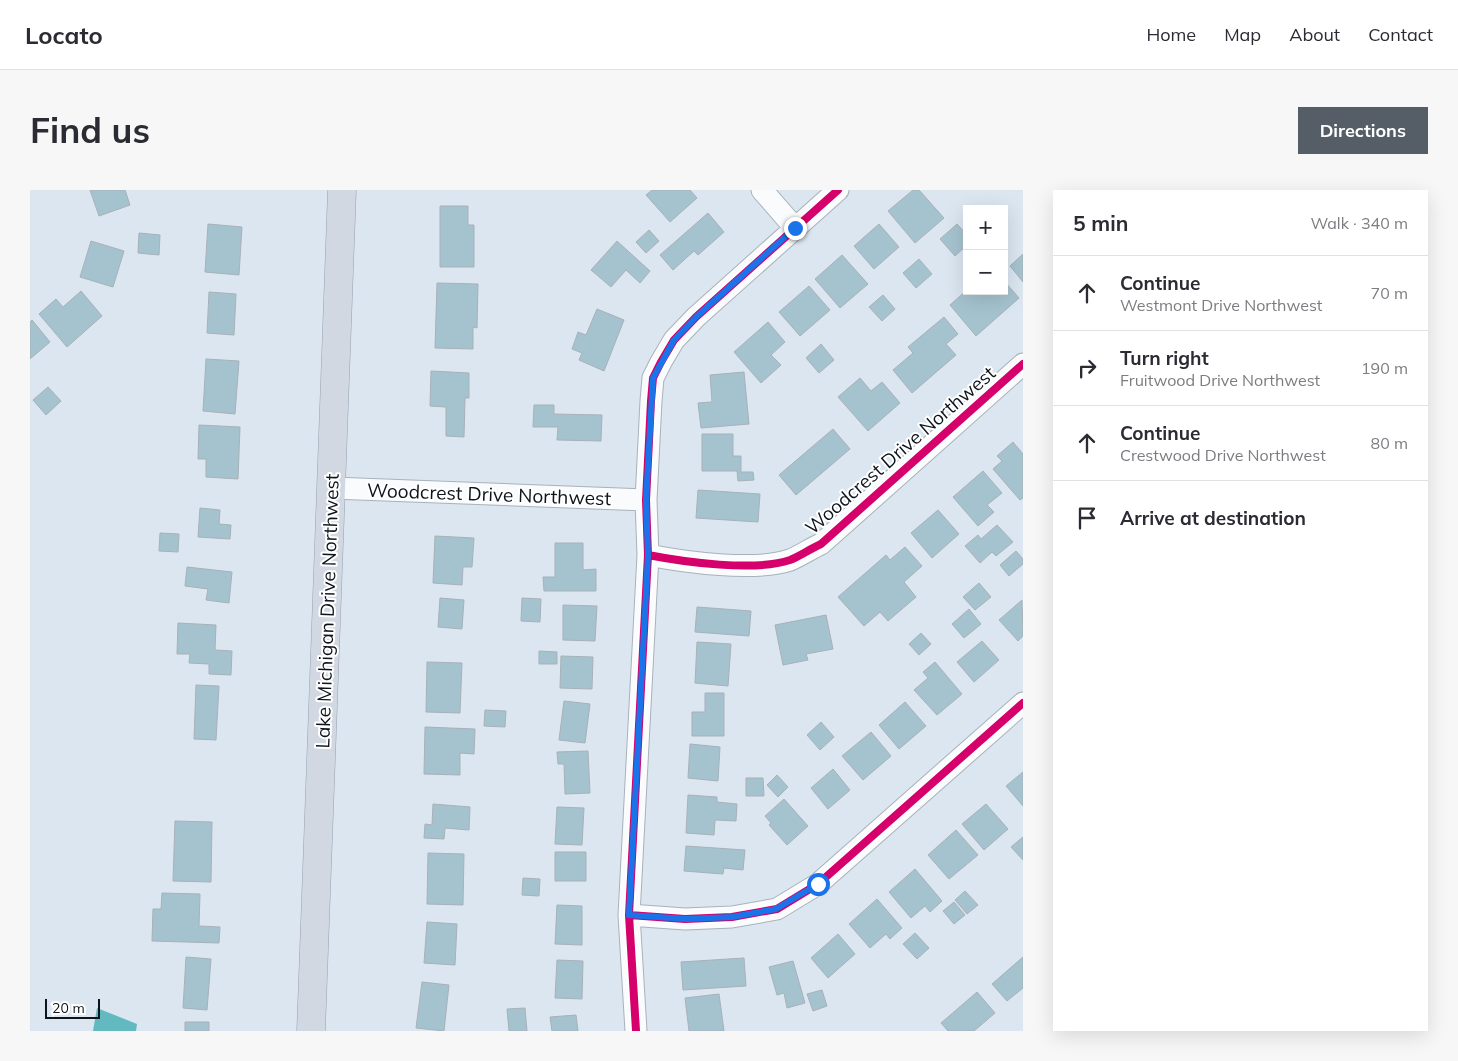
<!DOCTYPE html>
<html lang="en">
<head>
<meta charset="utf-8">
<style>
	:root { --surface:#fff; --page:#f7f7f7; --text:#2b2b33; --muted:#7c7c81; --line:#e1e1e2; --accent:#555e66 }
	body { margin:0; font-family:Mulish,sans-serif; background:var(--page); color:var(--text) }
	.controls { position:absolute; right:15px; top:15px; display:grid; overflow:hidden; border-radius:0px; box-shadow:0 5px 20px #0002 }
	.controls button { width:45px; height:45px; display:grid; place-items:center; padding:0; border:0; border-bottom:1px solid var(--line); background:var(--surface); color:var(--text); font:25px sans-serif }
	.scale { position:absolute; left:15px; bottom:12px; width:55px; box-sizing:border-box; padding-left:5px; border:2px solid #0d151b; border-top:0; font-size:14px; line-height:18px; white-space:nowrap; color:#0d151b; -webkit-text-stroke:4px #fff; paint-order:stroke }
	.stop { position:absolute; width:15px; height:15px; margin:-11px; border:4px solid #1a73e8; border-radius:50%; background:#fff }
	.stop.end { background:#1a73e8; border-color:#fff; box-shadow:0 1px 5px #0008 }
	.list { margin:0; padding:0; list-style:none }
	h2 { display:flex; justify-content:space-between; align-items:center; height:65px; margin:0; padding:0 20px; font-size:21px }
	h2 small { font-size:16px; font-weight:400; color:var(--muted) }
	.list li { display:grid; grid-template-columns:32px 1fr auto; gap:15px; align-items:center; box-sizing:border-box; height:75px; padding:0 20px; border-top:1px solid var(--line) }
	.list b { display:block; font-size:19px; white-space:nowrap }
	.list p { margin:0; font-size:16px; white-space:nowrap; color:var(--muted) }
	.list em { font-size:16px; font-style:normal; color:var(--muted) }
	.icon { flex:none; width:28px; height:28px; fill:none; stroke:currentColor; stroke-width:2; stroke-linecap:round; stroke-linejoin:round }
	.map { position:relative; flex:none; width:993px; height:841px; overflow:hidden; border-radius:0px }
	header { display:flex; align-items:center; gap:30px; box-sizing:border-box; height:70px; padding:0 25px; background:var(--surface); border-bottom:1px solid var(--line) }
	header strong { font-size:24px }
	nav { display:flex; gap:28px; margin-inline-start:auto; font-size:18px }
	.intro { display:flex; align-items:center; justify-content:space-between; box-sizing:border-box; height:120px; padding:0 30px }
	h1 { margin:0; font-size:35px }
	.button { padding:12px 22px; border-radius:0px; background:var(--accent); color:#fff; font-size:18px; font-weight:700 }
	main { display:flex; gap:30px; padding:0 30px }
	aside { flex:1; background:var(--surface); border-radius:0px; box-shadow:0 5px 20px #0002 }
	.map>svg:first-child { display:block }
	.water { fill:#63b9c0 }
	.building { fill:#a5c3cf; stroke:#a7b1b8 }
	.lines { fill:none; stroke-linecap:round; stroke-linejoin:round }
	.street-casing { stroke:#a9b2ba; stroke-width:23 }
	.highway-casing { stroke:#97a1b0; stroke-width:29 }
	.street { stroke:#fafbfd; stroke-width:21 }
	.highway { stroke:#d2d8e2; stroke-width:28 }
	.cycleway-casing { stroke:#fff; stroke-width:11 }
	.cycleway { stroke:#d6006c; stroke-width:8 }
	.route { stroke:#1a73e8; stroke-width:6 }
	.labels { text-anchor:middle; stroke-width:4; stroke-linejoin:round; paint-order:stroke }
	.street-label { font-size:19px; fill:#0d151b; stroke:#fff }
</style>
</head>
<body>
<header>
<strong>Locato</strong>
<nav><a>Home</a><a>Map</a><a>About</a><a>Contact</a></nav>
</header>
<div class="intro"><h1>Find us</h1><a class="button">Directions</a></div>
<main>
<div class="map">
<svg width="993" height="841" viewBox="0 0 993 841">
	<rect width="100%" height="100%" fill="#dbe6f1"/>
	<path class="water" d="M67 818 107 834 106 841H63Z"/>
	<path class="building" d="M60 0H95L100 15 69 26Z
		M622 0H660L667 8 640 32 616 5Z
		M883 0H889L914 28 885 53 858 21Z
		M410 16H438V35H444V77H410Z
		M678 23 694 42 668 65 664 61 643 80 630 65Z
		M178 34 212 37 209 85 175 82Z
		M849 34 869 57 844 79 824 56Z
		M927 34 937 45V55L925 66 910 49Z
		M619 40 629 51 616 63 606 52Z
		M109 43 130 45 129 65 108 63Z
		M61 51 94 61 83 97 50 87Z
		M587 51 620 81 610 93 596 80 581 97 561 80Z
		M993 64V92L980 76Z
		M812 65 838 94 810 118 785 89Z
		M889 69 902 84 886 98 873 83Z
		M974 91 989 108 946 146 920 115 937 100 974 101Z
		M407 93 448 94 447 138 443 137V159L405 158Z
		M779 96 800 120 770 146 749 122Z
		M51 101 72 126 37 157 9 124 26 109 33 117Z
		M179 102 206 104 204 145 177 143Z
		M853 105 865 119 852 131 839 117Z
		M567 119 594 130 574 181 549 170 552 163 542 159 548 142 556 145Z
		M914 127 928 144 916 154 926 165 882 203 863 180 883 163 878 157Z
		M2 130 20 152 0 169V132Z
		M738 132 755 152 741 165 751 175 731 193 704 162Z
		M791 154 804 170 789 183 776 168Z
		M176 169 209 171 205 224 173 221Z
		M401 181 439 183V208H435L434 247 416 246V217L400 216Z
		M714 182 719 234 671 238 668 213 682 212 680 185Z
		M830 188 841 201 852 192 870 213 838 241 808 207Z
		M18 197 31 211 16 225 3 210Z
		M504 215H524V224L572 225 571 251 527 250 528 237H503Z
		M169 235 210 237 208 289 176 287V269H168Z
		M803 239 820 259 766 305 749 285Z
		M672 244H703V266H711V282H723L724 290 708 291 707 281H672Z
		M983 252 993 264V308L990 310 963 279 972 271 967 266Z
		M953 281 972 303 957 315 964 322 948 336 923 307Z
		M668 300 730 304 728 332 666 328Z
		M170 318 190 320 189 334 201 335 200 349 168 347Z
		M908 320 929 344 902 368 881 343Z
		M967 335 983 352 966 366 962 362 950 373 935 356 948 345 951 349Z
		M130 343 149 344 148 362 129 361Z
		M405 346 444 348 442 377H433L432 395 403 393Z
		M525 353H553V380L566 379V401H514L513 387H525Z
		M875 357 892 376 874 392 886 407 858 431 850 422 834 436 808 407 856 365 860 370Z
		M986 361 993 369V374L979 386 970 375Z
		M157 377 202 382 199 413 176 410 178 399 155 396Z
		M949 393 961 407 945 420 933 407Z
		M410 408 434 410 432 439 408 437Z
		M492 408 511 409 510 432 491 431Z
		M992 410 993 446 988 451 969 430Z
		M533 415 567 416 565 451 533 450Z
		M667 417 721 421 719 446 665 442Z
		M939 419 951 434 934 448 922 434Z
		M796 425 803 459 776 464 778 470 753 475 745 435Z
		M148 433 186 435 185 460 202 461 201 485 179 484V474L159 473 160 464H147Z
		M891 443 901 454 889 465 879 454Z
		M952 451 969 470 944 492 927 472Z
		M667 452 701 454 698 496 665 493Z
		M509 461 527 462V474H509Z
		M531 466 563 467 562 499 530 498Z
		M397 472 432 473 430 523 396 522Z
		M905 472 932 504 907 525 884 500 898 488 893 482Z
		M166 495 189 496 186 550 164 549Z
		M675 503H694V546H662V522H675Z
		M534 511 560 514 555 553 529 550Z
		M875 512 896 536 869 559 849 535Z
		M455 520 476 521 475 537 454 536Z
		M791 532 804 547 790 560 777 545Z
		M395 537 445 539 444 564 430 563V585L394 584Z
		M841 542 861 566 833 590 812 566Z
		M660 554 690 557 688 591 658 588Z
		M558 561 560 603 535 604 534 574H528L527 562Z
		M803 579 820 600 798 619 781 598Z
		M993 582V616L976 596Z
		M747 585 758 597 748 607 737 595Z
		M716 588H733L734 606H716Z
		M658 605 687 607V612L707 614 706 631 685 630 684 645 656 643Z
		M754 609 778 636 757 655 739 635 741 633 735 626Z
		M403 614 440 617 439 640 415 638 414 649 394 648 395 634 402 635Z
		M956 614 978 639 954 660 932 634Z
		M527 617 554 618 552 655 525 654Z
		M145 631 182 632 181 692 143 691Z
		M926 640 948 665 919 689 898 665Z
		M993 647V670L981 657Z
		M656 656 715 660 713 680 694 678 693 684 654 681Z
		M525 662H556V691H525Z
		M398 663 434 664 433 715 397 714Z
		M885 679 912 711 900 722 895 716 881 728 859 702Z
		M493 688 510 689 509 706 492 705Z
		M935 701 948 715 937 724 925 710Z
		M132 703 170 704 169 736 190 737 189 753 122 751 123 719H131Z
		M847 709 872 738 860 749 856 744 840 758 819 734Z
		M924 712 935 725 924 734 913 721Z
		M527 715 552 716V755L525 754Z
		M397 732 427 734 425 775 394 773Z
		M885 743 899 758 887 769 873 754Z
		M808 744 825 764 798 788 781 768Z
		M156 767 181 769 177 820 153 818Z
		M993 767V798L977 811 962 794Z
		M714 768 716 796 653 800 651 772Z
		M527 770 553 771 552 809 525 808Z
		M763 771 775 813 757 818 754 803 747 805 739 777Z
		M392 792 419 795 414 841 386 838Z
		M792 800 797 816 783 821 777 804Z
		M947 802 965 823 944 841H918L911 833Z
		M689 804 694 841H659L655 808Z
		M495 818 497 841H479L477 819Z
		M546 825 548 841H522L520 827Z
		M155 832H179V841H155Z"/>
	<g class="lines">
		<defs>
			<path id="street" d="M732 0 765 38
				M302 298 616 310
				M618 365C654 372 725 382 760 370 770 366 780 359 791 354L993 174
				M599 725 655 729 702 727 747 719 788 694 993 513
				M606 841 599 725 618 365 616 310 621 211 623 188 631 172 644 150 666 127 808 0"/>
			<path id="highway" d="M281 841 312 0"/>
		</defs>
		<use href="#street" class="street-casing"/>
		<use href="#highway" class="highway-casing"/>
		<use href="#street" class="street"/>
		<use href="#highway" class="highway"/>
		<defs>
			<path id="cycleway" d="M618 365C654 372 725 382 760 370 770 366 780 359 791 354L993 174
				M599 725 655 729 702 727 747 719 788 694 993 513
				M606 841 599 725 618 365 616 310 621 211 623 188 631 172 644 150 666 127 808 0"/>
		</defs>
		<use href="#cycleway" class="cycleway-casing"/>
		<use href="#cycleway" class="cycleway"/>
	</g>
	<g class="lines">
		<path class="route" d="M765 38 666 127 644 150 623 188 616 310 618 365 599 725 656 729 702 727 746 719 788 694"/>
	</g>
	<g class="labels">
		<g class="street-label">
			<text transform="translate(870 260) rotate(-41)" y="7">Woodcrest Drive Northwest</text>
			<text transform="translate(459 304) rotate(2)" y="7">Woodcrest Drive Northwest</text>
			<text transform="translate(297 421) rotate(-88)" y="7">Lake Michigan Drive Northwest</text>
		</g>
	</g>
</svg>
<div class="controls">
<button>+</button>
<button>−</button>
</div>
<div class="scale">20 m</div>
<div class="stop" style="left:788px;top:694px"></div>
<div class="stop end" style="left:765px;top:38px"></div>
</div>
<aside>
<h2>5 min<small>Walk · 340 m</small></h2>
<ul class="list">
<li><svg class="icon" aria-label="ahead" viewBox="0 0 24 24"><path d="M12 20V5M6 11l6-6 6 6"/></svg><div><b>Continue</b><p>Westmont Drive Northwest</p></div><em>70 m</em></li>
<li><svg class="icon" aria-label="right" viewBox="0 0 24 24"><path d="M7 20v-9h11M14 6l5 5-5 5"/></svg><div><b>Turn right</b><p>Fruitwood Drive Northwest</p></div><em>190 m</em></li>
<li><svg class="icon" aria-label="ahead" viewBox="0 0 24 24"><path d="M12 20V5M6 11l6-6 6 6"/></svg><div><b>Continue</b><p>Crestwood Drive Northwest</p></div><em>80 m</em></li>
<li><svg class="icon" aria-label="arrive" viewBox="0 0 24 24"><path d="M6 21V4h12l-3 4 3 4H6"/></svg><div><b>Arrive at destination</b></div></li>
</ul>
</aside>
</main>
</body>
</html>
